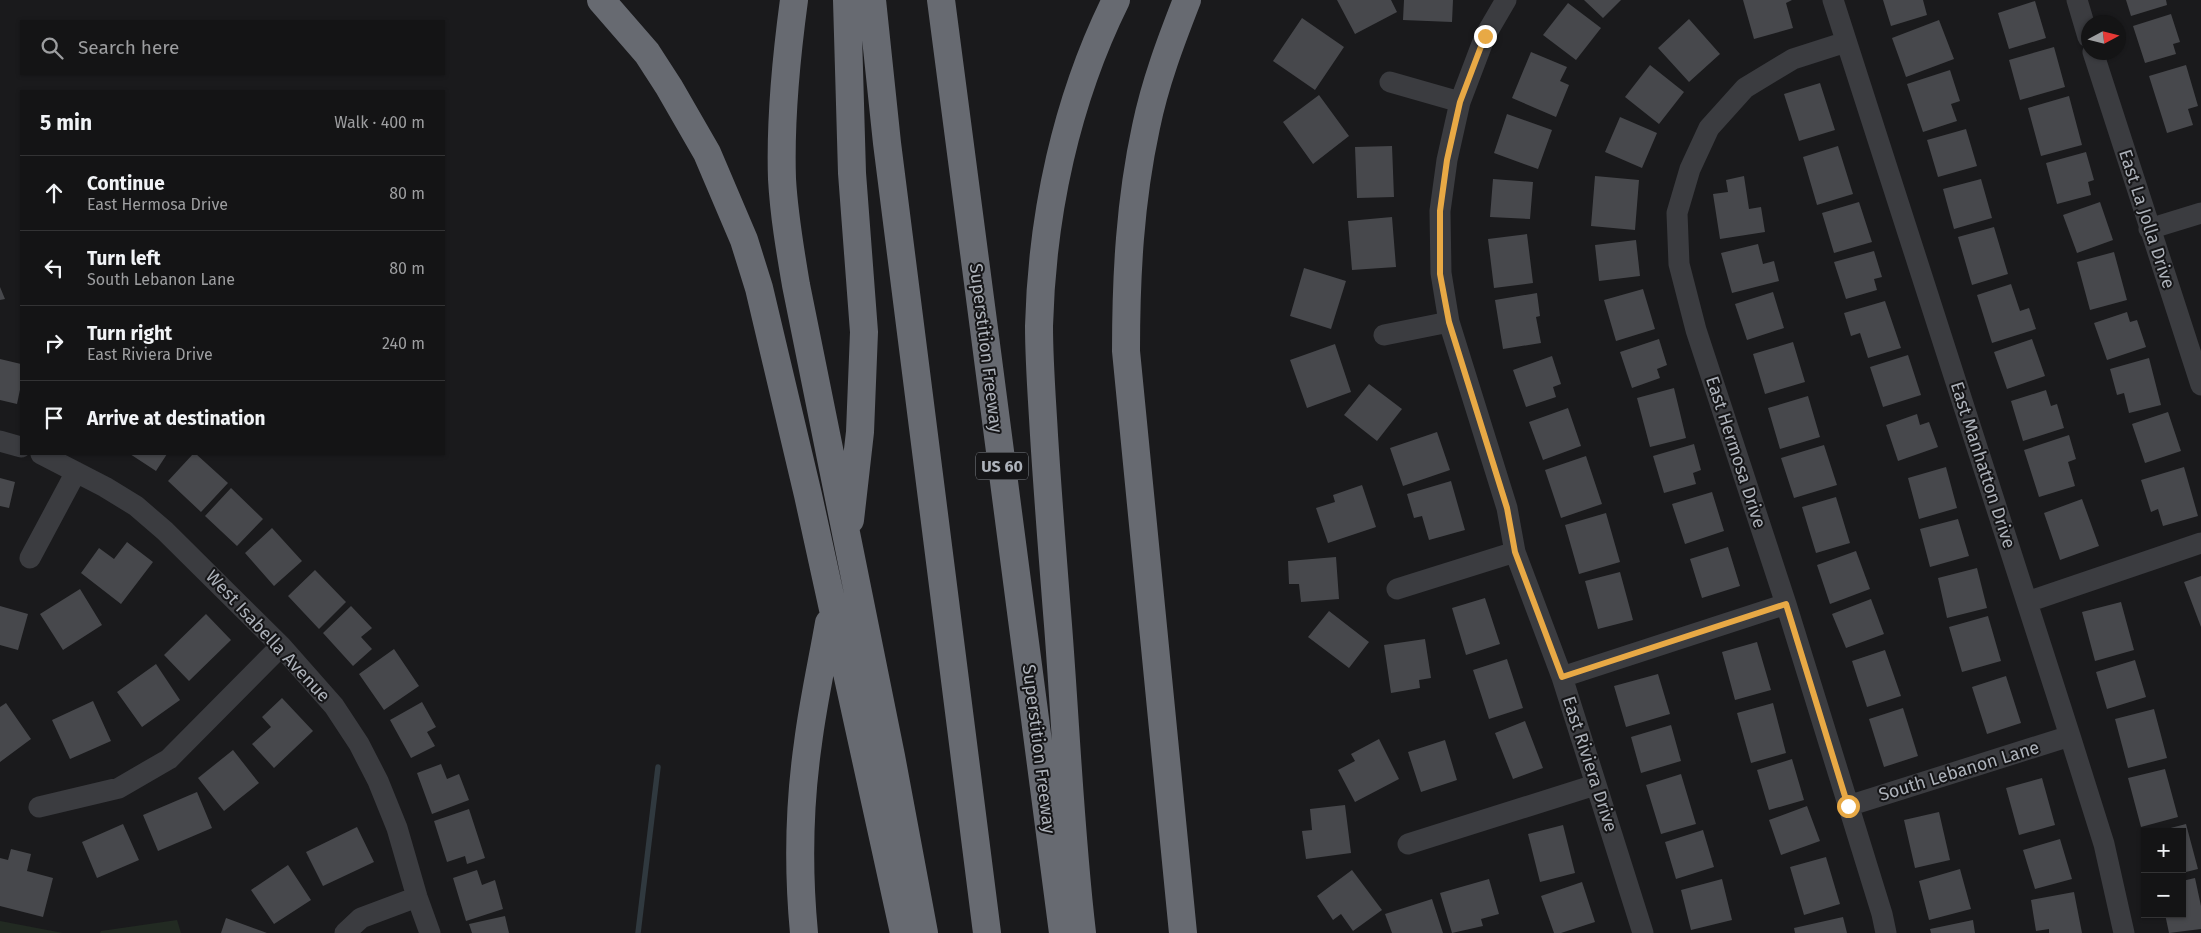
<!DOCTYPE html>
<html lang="en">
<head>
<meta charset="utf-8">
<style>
	:root { --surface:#141415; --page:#1d1d1e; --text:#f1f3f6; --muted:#9d9ea0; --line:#333334 }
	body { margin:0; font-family:"Fira Sans",sans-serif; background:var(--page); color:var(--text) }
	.controls { position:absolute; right:15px; bottom:15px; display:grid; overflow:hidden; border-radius:0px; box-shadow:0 1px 4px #0004 }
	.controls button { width:45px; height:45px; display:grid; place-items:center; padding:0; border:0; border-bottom:1px solid var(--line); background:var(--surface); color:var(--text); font:25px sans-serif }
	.compass { position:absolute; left:2081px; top:15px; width:45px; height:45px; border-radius:50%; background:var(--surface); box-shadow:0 1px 4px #0004; rotate:83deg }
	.stop { position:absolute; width:15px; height:15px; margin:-11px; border:4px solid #e8a945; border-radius:50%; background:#fff }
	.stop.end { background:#e8a945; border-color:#fff; box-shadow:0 1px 5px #0008 }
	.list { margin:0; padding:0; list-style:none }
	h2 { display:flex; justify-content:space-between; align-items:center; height:65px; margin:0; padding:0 20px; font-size:21px }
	h2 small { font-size:16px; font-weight:400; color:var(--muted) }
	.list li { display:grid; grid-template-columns:32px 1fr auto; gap:15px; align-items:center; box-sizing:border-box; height:75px; padding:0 20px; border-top:1px solid var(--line) }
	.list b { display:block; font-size:19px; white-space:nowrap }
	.list p { margin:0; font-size:16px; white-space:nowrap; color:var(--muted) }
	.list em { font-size:16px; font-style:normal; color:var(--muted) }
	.icon { flex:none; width:28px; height:28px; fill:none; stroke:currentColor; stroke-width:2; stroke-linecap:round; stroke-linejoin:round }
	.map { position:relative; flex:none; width:2201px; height:933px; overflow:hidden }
	.search { position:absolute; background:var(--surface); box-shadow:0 1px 4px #0004; left:20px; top:20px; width:425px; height:55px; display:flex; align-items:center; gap:12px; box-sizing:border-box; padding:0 18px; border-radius:0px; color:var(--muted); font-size:19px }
	.panel { position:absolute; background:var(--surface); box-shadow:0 1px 4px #0004; left:20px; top:90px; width:425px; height:365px; border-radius:0px }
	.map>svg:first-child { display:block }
	.green { fill:#222a22 }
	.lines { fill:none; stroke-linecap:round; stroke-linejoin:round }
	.stream { stroke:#30393f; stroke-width:5.5 }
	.building { fill:#47484c }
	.minor { stroke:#3b3c40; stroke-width:21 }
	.motorway { stroke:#676a71; stroke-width:28 }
	.route { stroke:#e8a945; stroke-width:6 }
	.labels { text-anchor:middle; stroke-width:4; stroke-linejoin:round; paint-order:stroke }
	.shield { fill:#151517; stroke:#7f8389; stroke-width:1 }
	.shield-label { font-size:16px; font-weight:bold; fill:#adb2ba }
	.street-label { font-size:18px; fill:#adb2ba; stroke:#151517 }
</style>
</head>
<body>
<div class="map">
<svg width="2201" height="933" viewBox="0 0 2201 933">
	<rect width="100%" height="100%" fill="#1a1a1c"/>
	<path class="green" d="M177 920 181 933H100L101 931Z
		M0 921 63 933H0Z"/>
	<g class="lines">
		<path class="stream" d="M638 933 658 767"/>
	</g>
	<path class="building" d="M1337 0H1391L1397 12 1355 34Z
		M1404 0H1453L1452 22 1403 20Z
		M1584 0H1621L1603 18Z
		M1743 0H1792L1786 3 1793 28 1754 39Z
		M1883 0H1923L1927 15 1891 26Z
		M2126 0H2166L2167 5 2131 16Z
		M2035 1 2046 38 2009 49 1998 13Z
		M1568 3 1601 28 1576 60 1543 35Z
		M2171 14 2180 42 2173 44 2176 54 2145 63 2133 26Z
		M1302 18 1344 47 1315 90 1273 61Z
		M1689 19 1720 54 1689 82 1658 48Z
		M1939 20 1954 59 1906 77 1892 38Z
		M2054 47 2065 87 2020 100 2009 60Z
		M1531 52 1567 67 1560 81 1569 85 1556 117 1512 98Z
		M1650 65 1684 92 1659 124 1625 97Z
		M2186 65 2198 106 2188 109 2193 125 2167 133 2149 76Z
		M1950 70 1960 101 1951 104 1957 121 1923 132 1907 84Z
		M1820 83 1835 130 1799 141 1784 94Z
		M1319 95 1349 136 1313 164 1283 122Z
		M2069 96 2082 145 2041 156 2028 108Z
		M1507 114 1552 130 1538 169 1494 153Z
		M1620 117 1657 133 1642 168 1605 152Z
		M1966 129 1977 166 1938 177 1927 140Z
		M1392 146 1394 197 1357 198 1355 147Z
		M1838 146 1853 194 1817 205 1803 157Z
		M2086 152 2094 180 2088 182 2091 195 2057 204 2046 163Z
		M1595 176 1639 180 1635 230 1591 226Z
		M1744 176 1749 209 1761 207 1765 232 1720 239 1713 194 1728 192 1726 180Z
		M1493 179 1533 182 1530 219 1490 217Z
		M1981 179 1992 218 1954 229 1943 189Z
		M1859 202 1872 242 1834 253 1822 213Z
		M2100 202 2113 240 2077 253 2063 215Z
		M1392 217 1396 267 1352 270 1348 221Z
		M1994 227 2008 274 1972 285 1958 237Z
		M1527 234 1533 283 1494 288 1488 239Z
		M1636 240 1640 276 1599 281 1595 245Z
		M1758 244 1763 264 1774 261 1779 281 1732 293 1721 253Z
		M1874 251 1882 277 1874 279 1877 290 1846 299 1834 262Z
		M2114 252 2127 300 2090 310 2077 262Z
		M1304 268 1346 281 1331 329 1290 316Z
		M2011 284 2020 311 2029 308 2036 329 1992 343 1977 295Z
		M0 287 5 299 0 300Z
		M1643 289 1655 329 1616 341 1604 300Z
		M1773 292 1784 328 1747 340 1735 304Z
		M1537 293 1540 316 1536 317 1541 343 1503 349 1495 300Z
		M1885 301 1901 348 1868 358 1860 333 1851 336 1844 313Z
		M2127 312 2130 322 2137 320 2146 347 2107 360 2094 323Z
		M1659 339 1667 365 1657 369 1660 378 1632 388 1620 352Z
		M2032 339 2045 376 2007 389 1994 352Z
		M1793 342 1805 382 1765 394 1753 354Z
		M1335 344 1351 392 1307 408 1290 360Z
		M1908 355 1921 395 1883 407 1870 367Z
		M1552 356 1561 384 1553 387 1556 397 1526 407 1513 370Z
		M2149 358 2161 405 2129 413 2124 393 2117 395 2110 369Z
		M0 359 21 364V385L17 404 0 400Z
		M1369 384 1402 409 1377 441 1344 415Z
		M1674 388 1686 438 1650 447 1637 398Z
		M2046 390 2051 406 2057 404 2064 428 2023 441 2011 401Z
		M1808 396 1820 437 1780 449 1768 408Z
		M1568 408 1581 446 1543 460 1529 422Z
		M2168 412 2181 451 2145 463 2132 424Z
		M1917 414 1920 425 1929 422 1938 447 1898 461 1886 425Z
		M1437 432 1450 470 1403 486 1390 448Z
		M2069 435 2076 459 2068 462 2075 486 2039 497 2024 450Z
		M1694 444 1701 470 1693 473 1696 484 1664 493 1653 456Z
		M1824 445 1837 485 1794 498 1781 458Z
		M130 454H167L156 471Z
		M193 454H196L228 483 201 512 168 481Z
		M1586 456 1602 504 1561 518 1545 470Z
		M1946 467 1957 508 1919 519 1908 478Z
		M2184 467 2198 516 2163 526 2158 509 2151 512 2141 480Z
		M0 478 15 482 9 508 0 506Z
		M1451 481 1465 530 1429 540 1422 516 1414 518 1407 494Z
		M1362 485 1376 527 1328 543 1316 508 1335 502 1333 495Z
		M231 488 263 519 237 546 205 516Z
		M1712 492 1724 531 1685 544 1672 504Z
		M1836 497 1850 543 1816 553 1802 507Z
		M2082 499 2099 546 2060 560 2044 513Z
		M1606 513 1620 562 1579 574 1565 525Z
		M1958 519 1969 556 1930 567 1920 529Z
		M272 528 302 561 274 586 245 553Z
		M127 542 153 562 121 604 81 573 99 548 114 559Z
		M1728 547 1740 586 1702 598 1690 559Z
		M1856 551 1870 589 1830 604 1817 565Z
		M1336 557 1339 599 1301 602 1299 584H1289L1288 561Z
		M1977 568 1987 608 1947 618 1938 578Z
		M315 570 346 602 319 629 288 596Z
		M1620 572 1633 620 1598 629 1585 581Z
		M2201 576V627L2184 582Z
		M80 589 102 625 63 650 40 614Z
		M1485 598 1500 644 1466 655 1452 608Z
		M1871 599 1884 634 1846 648 1832 614Z
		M2121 602 2134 650 2095 661 2082 612Z
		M0 606 28 614 18 650 0 645Z
		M351 606 372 628 361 637 372 649 353 666 323 633Z
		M1329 611 1369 642 1349 668 1308 637Z
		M206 614 231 640 189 681 164 655Z
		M1988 616 2001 661 1962 672 1949 627Z
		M1425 639 1431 678 1419 680 1420 688 1391 693 1384 645Z
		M1757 642 1771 690 1735 700 1722 652Z
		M394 649 419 686 384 710 359 674Z
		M1885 650 1901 696 1867 707 1852 661Z
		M1507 659 1523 708 1489 719 1473 670Z
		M2135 660 2146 697 2107 709 2096 672Z
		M156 664 180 700 142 727 117 692Z
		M1658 674 1670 714 1626 727 1614 686Z
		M2006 676 2021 723 1987 734 1972 687Z
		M282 698 313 731 274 768 252 744 271 727 262 717Z
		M93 701 111 741 70 759 52 720Z
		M422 702 436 727 427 732 435 746 411 758 390 720Z
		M6 703 31 739 0 762V707Z
		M1773 703 1786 753 1751 763 1737 713Z
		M1903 708 1918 756 1884 767 1869 719Z
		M2154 709 2167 758 2128 768 2115 719Z
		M1525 721 1543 768 1513 779 1495 733Z
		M1671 725 1681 761 1641 773 1631 737Z
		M1379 739 1399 779 1355 802 1338 770 1355 761 1351 754Z
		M1445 740 1457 780 1421 792 1408 752Z
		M233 750 259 783 224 811 198 778Z
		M1792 759 1804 800 1769 810 1757 770Z
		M441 764 447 779 459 774 469 800 432 814 417 773Z
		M2165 769 2178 817 2141 827 2128 778Z
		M1681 774 1696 824 1661 834 1646 785Z
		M2042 778 2055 825 2019 835 2006 788Z
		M197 792 212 828 158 851 143 815Z
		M1345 805 1351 853 1306 859 1302 831 1312 830 1310 809Z
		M1807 806 1820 841 1781 855 1769 820Z
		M469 809 485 858 467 864 465 856 447 862 434 821Z
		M1939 812 1950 860 1915 868 1904 820Z
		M123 824 139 860 97 878 82 842Z
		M2186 824 2198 869 2182 873V832L2159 831Z
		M1563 825 1575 873 1540 882 1528 834Z
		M357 827 374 862 323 886 306 852Z
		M1703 830 1714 867 1676 879 1665 842Z
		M2060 839 2072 879 2035 889 2023 850Z
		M11 849 31 854 27 871 53 878 43 917 0 906V858L8 860Z
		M1826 857 1840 904 1804 915 1790 867Z
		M288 865 311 900 274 924 251 890Z
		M1960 869 1971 909 1929 920 1919 881Z
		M477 870 482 885 495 880 503 909 466 921 453 878Z
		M1352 870 1382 910 1353 931 1341 914 1333 920 1317 896Z
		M2195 878 2201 906V929L2169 933 2165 914H2182V881Z
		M1489 879 1499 914 1481 919 1483 926 1452 933 1440 893Z
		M1722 879 1732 920 1691 930 1681 890Z
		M1582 882 1595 922 1561 933H1554L1541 896Z
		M2074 892 2082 933H2049V929L2036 931 2031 900Z
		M1432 899 1443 933H1392L1385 914Z
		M505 916 509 933H472L469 924Z
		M1843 917 1847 933H1795L1794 928Z
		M226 918 267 933H221Z
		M1973 920 1975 933H1931L1930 929Z"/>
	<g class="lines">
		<path class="minor" d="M1506 0 1485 36 1460 102 1447 160 1440 211 1441 273 1449 322 1507 508 1515 552 1562 677 1643 933
			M1833 0 2070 736 2104 844 2124 933
			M2077 0 2088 37
			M1846 42 1793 59 1745 88 1709 128 1690 169 1677 213 1679 264 1696 330 1786 604 1882 914 1886 933
			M2093 52 2201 385
			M1390 82 1460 102
			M2149 229 2201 213
			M1384 335 1449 322
			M0 441 21 447
			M41 454 105 487 136 506 165 531 281 646 334 706 359 744 378 781 397 828 417 897 430 933
			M30 558 76 472
			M1397 589 1515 552
			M2027 602 2201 543
			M1562 677 1786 604
			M1848 806 2070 736
			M39 807 119 788 169 759 281 646
			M1408 844 1595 785
			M345 933 361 918 417 897"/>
		<path class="motorway" d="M601 0 647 53 669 87 707 153 744 240 759 288 808 495 904 933
			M794 0C786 59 780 119 782 179 784 215 790 250 796 285L891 756 924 933
			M847 0 852 173 864 332 860 432 850 520
			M872 0 887 143 987 933
			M941 0 1063 933
			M804 933C798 870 799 806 808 743 813 703 822 663 829 623
			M1082 933C1070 831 1066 728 1058 625 1053 562 1048 499 1044 435 1042 399 1039 362 1039 326 1042 214 1066 101 1116 0
			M1183 933 1126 351C1126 275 1130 201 1146 127 1155 83 1171 41 1187 0"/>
	</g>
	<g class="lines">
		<path class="route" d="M1485 36 1460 102 1447 160 1440 211V274L1449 322 1507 508 1515 552 1562 677 1786 604 1848 806"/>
	</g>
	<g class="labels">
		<rect class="shield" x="976" y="452.5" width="52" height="27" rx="4"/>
		<g class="shield-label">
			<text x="1002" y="472">US 60</text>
		</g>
		<g class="street-label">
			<text transform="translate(2147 219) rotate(72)" y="6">East La Jolla Drive</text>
			<text transform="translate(986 348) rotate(83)" y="6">Superstition Freeway</text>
			<text transform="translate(1736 452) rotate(72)" y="6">East Hermosa Drive</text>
			<text transform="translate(1983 465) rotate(72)" y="6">East Manhatton Drive</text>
			<text transform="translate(268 636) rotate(47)" y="6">West Isabella Avenue</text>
			<text transform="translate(1039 749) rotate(83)" y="6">Superstition Freeway</text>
			<text transform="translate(1590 764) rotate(72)" y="6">East Riviera Drive</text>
			<text transform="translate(1959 771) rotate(-17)" y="6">South Lebanon Lane</text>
		</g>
	</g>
</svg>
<div class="controls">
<button>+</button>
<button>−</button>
</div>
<svg class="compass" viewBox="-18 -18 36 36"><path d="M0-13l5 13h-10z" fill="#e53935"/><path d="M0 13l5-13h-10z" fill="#9d9ea0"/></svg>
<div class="stop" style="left:1848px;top:806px"></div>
<div class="stop end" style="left:1485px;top:36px"></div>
<div class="search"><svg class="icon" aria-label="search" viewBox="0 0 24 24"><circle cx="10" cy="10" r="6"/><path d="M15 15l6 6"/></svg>Search here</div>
<section class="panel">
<h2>5 min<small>Walk · 400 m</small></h2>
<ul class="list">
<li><svg class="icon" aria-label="ahead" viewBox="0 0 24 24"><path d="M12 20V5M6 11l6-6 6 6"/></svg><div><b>Continue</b><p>East Hermosa Drive</p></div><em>80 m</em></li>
<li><svg class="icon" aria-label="left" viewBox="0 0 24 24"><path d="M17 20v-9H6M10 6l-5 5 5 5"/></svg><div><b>Turn left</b><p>South Lebanon Lane</p></div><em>80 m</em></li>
<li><svg class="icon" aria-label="right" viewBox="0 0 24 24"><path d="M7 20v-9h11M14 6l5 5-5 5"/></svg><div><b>Turn right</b><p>East Riviera Drive</p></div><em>240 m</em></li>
<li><svg class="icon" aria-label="arrive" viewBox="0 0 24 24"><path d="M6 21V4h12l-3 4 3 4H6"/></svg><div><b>Arrive at destination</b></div></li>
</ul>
</section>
</div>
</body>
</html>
